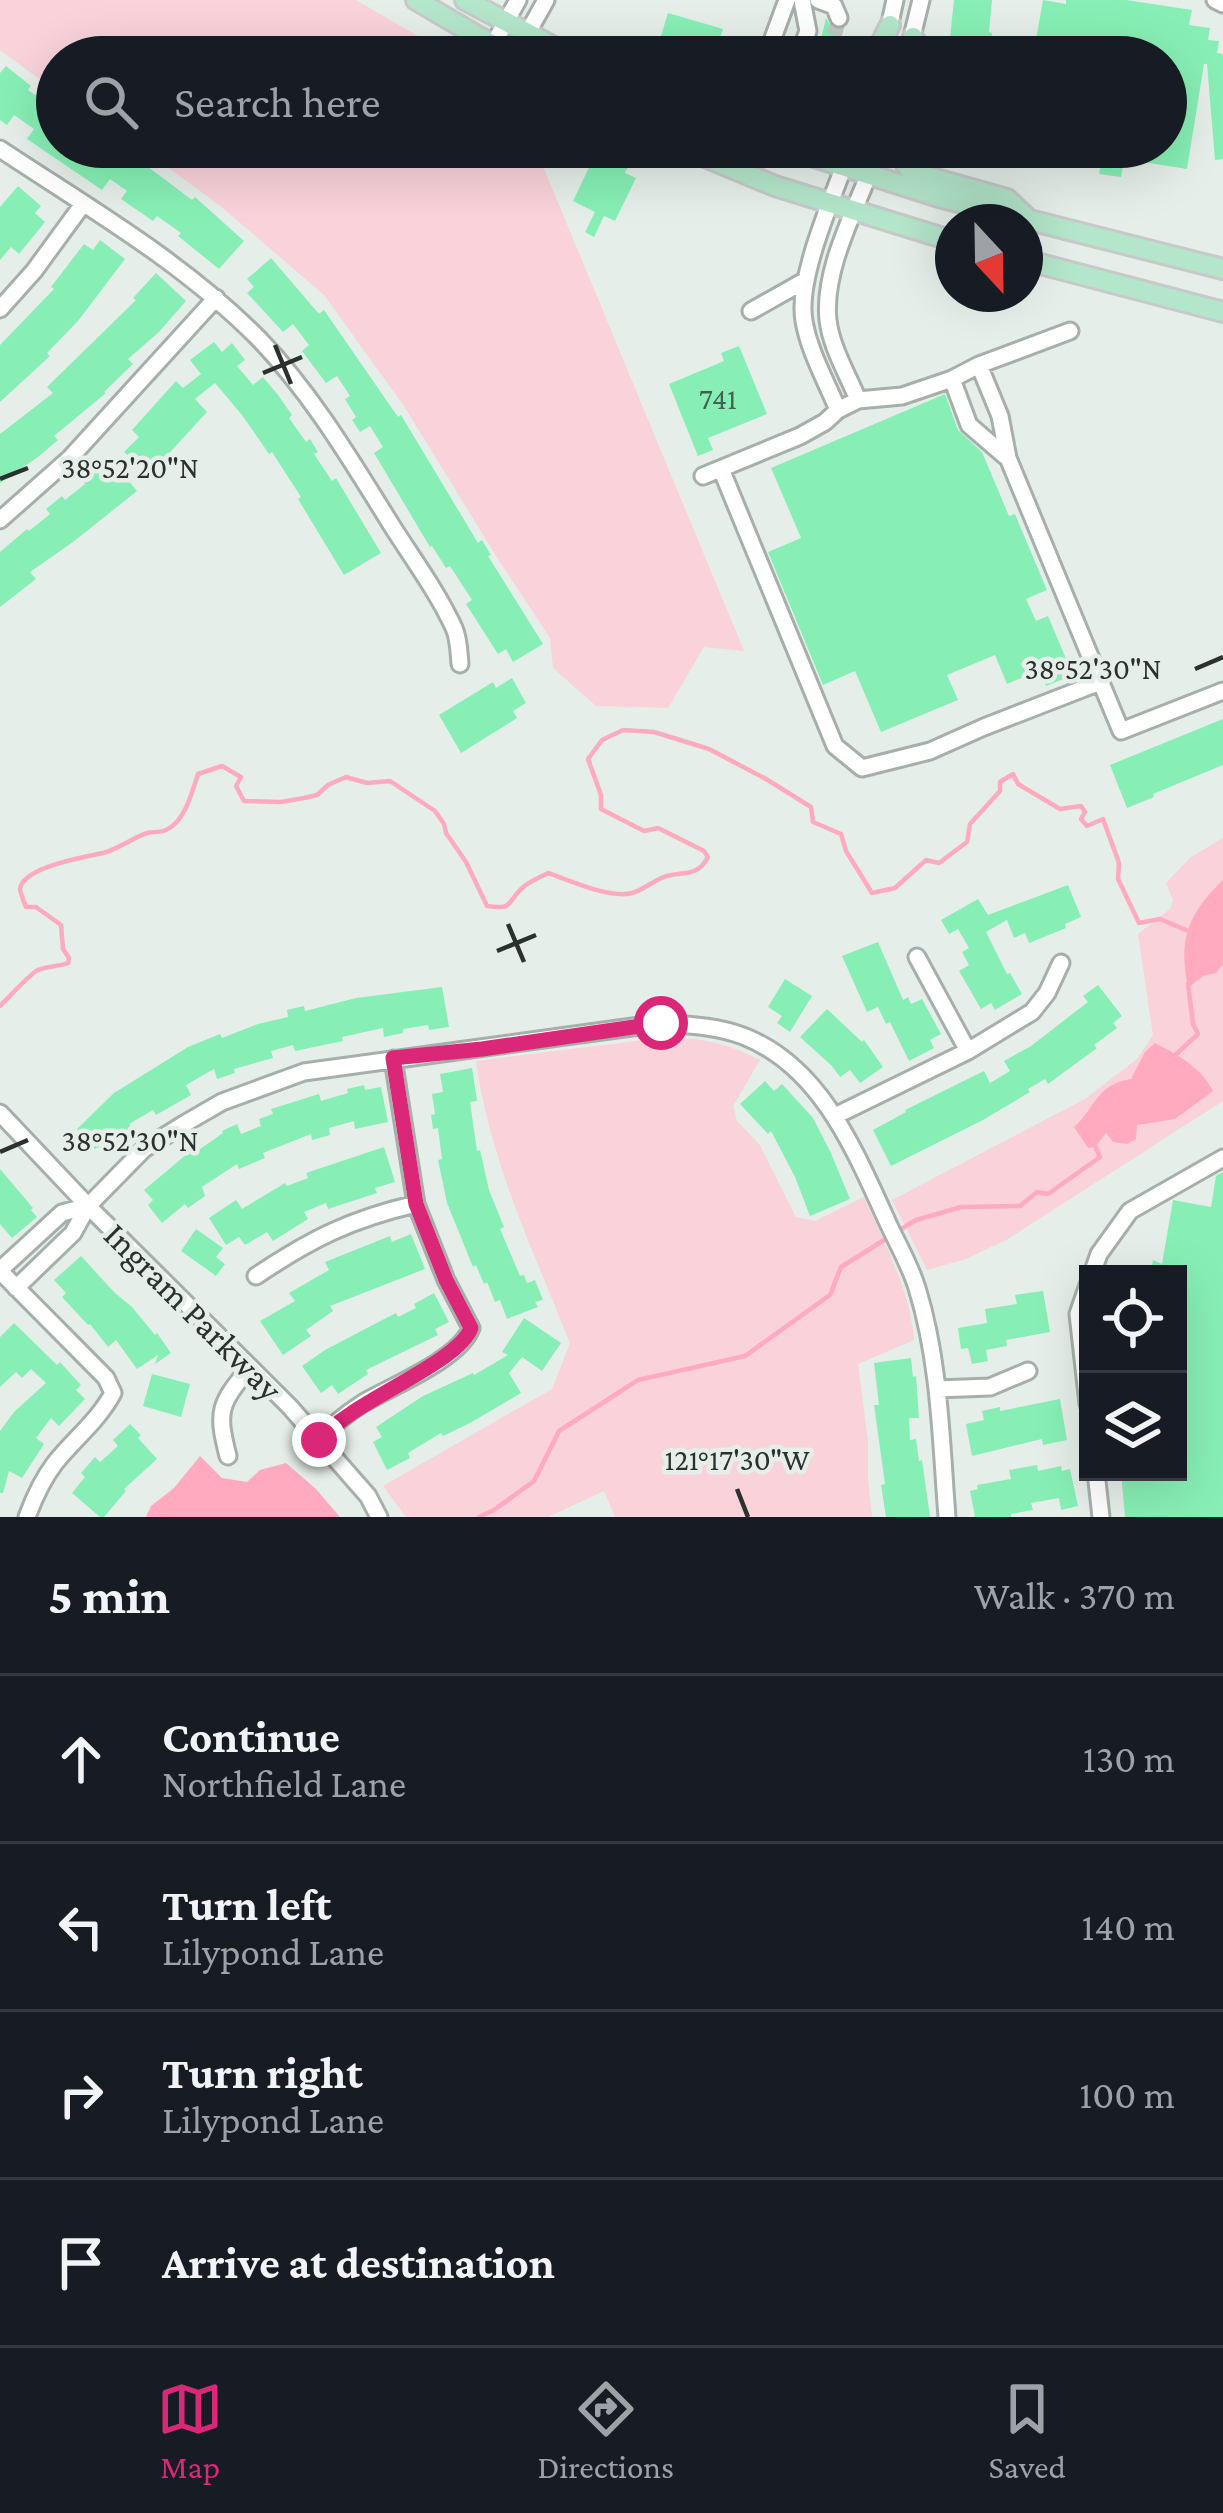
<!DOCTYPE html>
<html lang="en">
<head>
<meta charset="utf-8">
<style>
	:root { --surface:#171b24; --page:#20242c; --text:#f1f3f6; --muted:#9ea1a6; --line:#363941; --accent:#db2777 }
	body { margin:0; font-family:"Crimson Pro",serif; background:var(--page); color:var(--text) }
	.controls { position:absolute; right:36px; bottom:36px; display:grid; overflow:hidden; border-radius:0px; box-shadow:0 12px 48px #0002 }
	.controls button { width:108px; height:108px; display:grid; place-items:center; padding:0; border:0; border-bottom:3px solid var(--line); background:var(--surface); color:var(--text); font:60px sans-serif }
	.compass { position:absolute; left:935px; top:204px; width:108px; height:108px; border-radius:50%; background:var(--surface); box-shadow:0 12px 48px #0002; rotate:158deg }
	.stop { position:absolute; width:36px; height:36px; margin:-27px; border:9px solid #db2777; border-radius:50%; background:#fff }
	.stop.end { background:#db2777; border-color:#fff; box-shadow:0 3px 12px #0008 }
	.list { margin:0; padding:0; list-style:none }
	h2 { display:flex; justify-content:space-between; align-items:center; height:156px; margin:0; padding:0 48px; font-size:51px }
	h2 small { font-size:39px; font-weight:400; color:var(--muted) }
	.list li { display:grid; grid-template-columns:78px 1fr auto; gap:36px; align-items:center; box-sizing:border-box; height:168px; padding:0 48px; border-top:3px solid var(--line) }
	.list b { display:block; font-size:45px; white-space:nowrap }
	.list p { margin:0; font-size:39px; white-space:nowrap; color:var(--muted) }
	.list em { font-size:39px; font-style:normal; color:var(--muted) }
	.icon { flex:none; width:66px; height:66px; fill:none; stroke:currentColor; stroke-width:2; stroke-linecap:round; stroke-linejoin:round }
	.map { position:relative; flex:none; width:1223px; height:1517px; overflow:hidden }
	.search { position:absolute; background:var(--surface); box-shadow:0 12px 48px #0002; left:36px; right:36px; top:36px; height:132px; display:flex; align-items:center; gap:30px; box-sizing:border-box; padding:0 42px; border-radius:66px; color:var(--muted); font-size:45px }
	.sheet { height:828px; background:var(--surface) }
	nav { display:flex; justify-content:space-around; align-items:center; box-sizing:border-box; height:168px; border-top:3px solid var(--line); background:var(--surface); font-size:33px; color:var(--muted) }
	nav a { display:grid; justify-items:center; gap:6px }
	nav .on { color:var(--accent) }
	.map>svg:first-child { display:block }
	.green { fill:#f9d2da }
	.water { fill:#ffaabf }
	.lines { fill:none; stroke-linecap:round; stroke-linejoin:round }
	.stream { stroke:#ffaabf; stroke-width:4.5 }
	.building { fill:#87efb5 }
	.minor-tunnel { stroke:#c0c8c4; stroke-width:15; stroke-dasharray:15 8; stroke-linecap:butt }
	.minor-casing { stroke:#a6afa9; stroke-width:21 }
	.major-casing { stroke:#c8c9c9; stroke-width:24 }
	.minor { stroke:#fff; stroke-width:15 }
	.major { stroke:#b3e6ca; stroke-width:18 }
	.route { stroke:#db2777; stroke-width:15 }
	.ticks { fill:none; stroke:#2c302e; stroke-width:4.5 }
	.labels { text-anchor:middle; stroke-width:9; stroke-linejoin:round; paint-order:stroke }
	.number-label { font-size:30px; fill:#436050 }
	.street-label { font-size:36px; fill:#2c302e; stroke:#e5eee9 }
	.ticks-label { font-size:30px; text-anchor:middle; fill:#2c302e; stroke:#e5eee9; stroke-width:9; stroke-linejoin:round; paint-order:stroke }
</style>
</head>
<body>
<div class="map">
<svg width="1223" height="1517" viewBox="0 0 1223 1517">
	<rect width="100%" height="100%" fill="#e5eee9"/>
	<path class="green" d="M0 0H356L454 57H57V92L0 50Z
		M140 147H535L744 651 704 647 668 708 596 706 553 668 550 638 498 559 404 406 324 295 223 208Z
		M1223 838V1101L1008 1239 966 1259 927 1270 892 1200 1085 1099 1137 1059 1153 1035 1138 934 1170 909 1173 900 1166 883 1191 857Z
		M668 1037C705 1039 727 1043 760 1060L733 1106 737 1121 760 1145 796 1217 815 1221 864 1197C884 1243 910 1289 914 1340L858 1364 868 1441V1479L872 1517H615L604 1491 548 1517H406L383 1486 552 1389 570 1343C533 1250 490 1161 476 1061Z"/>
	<path class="water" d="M1223 880V964L1216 973 1203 976 1188 988C1178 939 1188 914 1223 880Z
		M1155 1043C1178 1055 1201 1067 1213 1091L1175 1119 1137 1125 1136 1139 1127 1144 1113 1142 1106 1133 1095 1147 1088 1148 1074 1127C1096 1108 1095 1085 1131 1079L1145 1052Z
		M200 1456 222 1478 247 1482 260 1470 286 1463 316 1489 340 1517H146L151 1506 174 1488Z"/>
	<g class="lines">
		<path class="stream" d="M0 1006C8 998 31 973 38 970 47 966 57 967 68 963L69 958 63 949 61 925 36 907H26C25 905 20 891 20 889 23 867 85 857 103 853 119 849 132 838 147 833 153 831 160 833 166 830 185 822 192 792 198 774L222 766 241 777 236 786 244 801 281 802 304 798 317 795 328 785 346 777 367 783 390 781 435 811 444 824 446 833 466 862 487 906C513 909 505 906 520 890 527 882 539 878 548 873 570 880 608 899 632 893 644 890 655 879 667 876 687 871 697 877 708 857L704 851 658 828 644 831 601 809V795L588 759 602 740 623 730 654 732 709 749 766 779 811 807 813 822 841 834 846 851 872 893 895 888 926 860 939 863 967 842 970 824 1000 791V782L1013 774 1018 784 1060 809 1081 806 1085 812 1081 819 1087 826 1103 819 1119 863 1118 879 1139 923 1160 919 1186 930
			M1173 1057 1198 1034 1193 1024 1188 984
			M898 1231 916 1220 961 1207 1020 1206 1037 1192 1048 1194 1100 1157 1093 1142
			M479 1517 494 1510 534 1481 559 1431 638 1380 745 1356 830 1295 841 1267 889 1237"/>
	</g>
	<path class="building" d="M954 0H992L989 32 992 33 990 57H948Z
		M1043 0 1066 4V0H1126L1192 10 1189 25 1210 28 1208 40 1219 41 1217 53 1223 54V159L1215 160 1207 64H1204L1187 169 1124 159 1121 177 1099 174 1104 147H1166V57H1033Z
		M668 13 723 29 714 57H663L655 55Z
		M826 18 831 27 840 30 838 37 847 40 842 57H817Z
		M6 66 31 86 28 90 57 110V147H108L130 163 135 157 192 200 195 197 244 241 219 269 178 236 181 233 157 216 153 221 121 199 127 191 110 179 102 190 27 139 34 129 14 115 7 125 0 120V73Z
		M608 155 629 165 625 173 636 178 615 221 604 216 594 237 585 232 595 212 573 201 593 159 604 165Z
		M18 186 41 206 35 213 45 222 19 254 11 247 0 260V207Z
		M100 240 125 259 78 321 47 353 50 356 0 402V345L54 289 51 287 84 244 93 250Z
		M271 258 319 314 324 310 398 417 401 415 478 543 482 540 491 555 488 556 543 644 513 662 506 649 498 654 466 604 472 600 450 566 446 568 432 546 430 547 374 453 383 447 370 426 360 432 352 420 356 417 345 399 350 396 337 376 326 383 302 351 309 345 293 324 283 332 247 293 254 287 247 279Z
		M156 273 186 301 159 332 128 359 133 364 104 392 106 393 54 436 58 440 38 457 0 483V434L53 393 47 387 136 300 133 298Z
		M214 342 222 352 232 343 245 360 237 366 253 385 263 377 278 395 292 415 289 418 306 442 310 439 318 452 314 454 332 481 336 478 381 553 344 575 298 499 301 497 272 452 269 454 242 415 215 383 195 399 207 412 149 475 124 452 139 437 132 430 176 381 183 388 201 374 190 360Z
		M739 346 767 414 708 438 713 450 698 456 669 384 724 361 721 353Z
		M945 394 958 430 982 452 1009 516 1015 514 1047 590 1026 599 1036 621 1048 616 1073 675 1046 686 1040 670 1007 684 995 655 947 675 958 700 881 732 855 671 823 685 768 552 801 538 771 468Z
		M111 460 137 491 73 542 30 572 36 579 0 607V552L27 529 29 531 50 514 46 509 62 496 65 500 85 484 82 479 98 466 100 469Z
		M512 678 526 703 513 711 517 718 461 753 439 715 493 682 496 688Z
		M1223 719V765L1153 794 1154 797 1127 808 1110 765Z
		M1068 885 1081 917 1065 924 1066 928 1029 943 1025 933 1014 938 1007 920 986 932 1007 974 1010 973 1022 994 995 1010 991 1003 981 1009 959 971 969 965 962 952 969 948 958 929 949 934 941 920 978 899 988 915Z
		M878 942 903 1000 908 997 911 1004 922 999 941 1034 930 1040 934 1048 909 1061 890 1022 886 1024 878 1007 867 1012 842 956Z
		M785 979 812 996 790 1032 777 1023 782 1016 768 1007Z
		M1098 985 1122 1016 1113 1023 1117 1028 1094 1045 1097 1048 1048 1084 1045 1079 1028 1089 1030 1092 983 1120 891 1166 873 1130 906 1112 905 1110 984 1071 990 1083 1010 1071 1004 1061 1031 1046 1088 1002 1083 996Z
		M442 987 449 1027 429 1030 428 1025 403 1029V1033L384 1037 383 1028 342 1037 343 1041 295 1051 293 1045 271 1051 273 1058 234 1069 235 1073 217 1079 214 1069 186 1085 191 1095 156 1115 153 1110 129 1124 135 1131 110 1154 102 1146 94 1149 77 1129 114 1093 188 1047 220 1034 222 1038 258 1024 288 1017 287 1010 304 1006 305 1011 356 998Z
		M827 1009 862 1042 864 1040 883 1067 860 1083 850 1070 840 1077 832 1066 800 1037Z
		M472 1068 477 1101 470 1102 477 1151 480 1150 489 1190 504 1227 500 1229 520 1276 524 1275 527 1283 535 1280 543 1300 535 1302 538 1307 507 1319 500 1300 495 1302 487 1282 484 1284 476 1265 473 1267 447 1203 438 1160 442 1159 438 1128 433 1129 431 1115 435 1114 432 1094 443 1092 440 1074Z
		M765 1081 774 1091 782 1084 813 1118 831 1153 850 1199 810 1216 795 1177 771 1131 768 1134 740 1104Z
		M364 1085 365 1090 381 1087 388 1122 355 1129 354 1121 329 1128 330 1135 312 1140 311 1134 263 1153 265 1158 239 1169 237 1164 202 1187 205 1196 188 1208 185 1204 162 1223 148 1205 153 1200 144 1190 187 1154 199 1146 200 1149 223 1133 222 1131 237 1124 241 1134 261 1126 259 1119 273 1114 271 1109 319 1094 321 1101 348 1093 347 1089Z
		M384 1147 395 1182 375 1188 377 1193 328 1209 326 1203 304 1212 308 1219 273 1241 267 1232 245 1245 239 1237 226 1245 209 1218 236 1200 242 1209 285 1183 287 1186 308 1178 306 1173Z
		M0 1169 33 1208 31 1210 37 1217 12 1238 0 1224Z
		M1223 1172V1517H1125L1121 1472H1178V1355L1187 1306 1178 1305V1274H1150L1153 1260 1162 1264 1173 1200 1211 1207 1216 1176Z
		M196 1229 223 1248 216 1257 225 1264 216 1276 181 1251Z
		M411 1234 425 1269 330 1306 333 1311 306 1330 311 1336 283 1355 260 1321 295 1301 289 1293 329 1270 325 1262 390 1236 392 1242Z
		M81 1256 115 1293 132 1307 155 1335 157 1333 171 1353 155 1364 158 1355 137 1369 116 1340 108 1347 90 1324 88 1325 62 1297 66 1293 54 1280Z
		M1043 1291 1050 1332 1006 1340 1007 1346 986 1350 988 1361 972 1364 968 1348 961 1349 958 1328 987 1323 985 1309 1017 1304 1015 1295Z
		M434 1293 449 1322 435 1329 438 1335 366 1370 368 1374 338 1394 332 1385 321 1393 302 1366 325 1350 367 1328 396 1313 398 1317 416 1308 414 1304Z
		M524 1318 561 1343 542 1371 522 1357 509 1373 521 1393 470 1423 443 1436 441 1433 408 1453 410 1458 387 1470 373 1442 382 1437 376 1427 423 1396 473 1373 474 1375 508 1355 502 1352Z
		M14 1323 57 1365 60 1362 81 1385 76 1390 85 1399 59 1426 51 1418 36 1438 44 1444 22 1478 9 1471 3 1493H0V1431L14 1412 46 1383 31 1369 22 1378 16 1372 0 1387V1337Z
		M911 1358 913 1377 916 1376 919 1418H909L910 1440 916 1439 919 1461 922 1460 930 1517H886L881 1485 885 1484 874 1405H879L874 1363Z
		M152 1374 190 1384 181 1417 143 1406Z
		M1060 1399 1067 1440 1043 1445 1042 1439 972 1456 966 1424 984 1420 982 1411 1000 1407V1411Z
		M130 1424 141 1435 138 1438 157 1459 124 1489 126 1491 104 1517H100L72 1493 85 1477 81 1473 95 1457 100 1462 118 1446 113 1440Z
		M1037 1465 1038 1471 1061 1466 1062 1471 1070 1469 1078 1506 1061 1510 1059 1498 1031 1503 1033 1510 1011 1514V1517H975L970 1491 978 1489 977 1485 1011 1479 1009 1470Z"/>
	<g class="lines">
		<path class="minor-tunnel" d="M828 57 839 18"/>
		<defs>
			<path id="minor" d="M818 0 834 6 839 18
				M1215 0 1223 4
				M888 32 895 0
				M493 45 518 0
				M799 55 808 31 802 0
				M514 57 546 0
				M766 57 787 0
				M907 57 921 0
				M0 149C89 208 183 262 259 339 312 394 352 462 392 526 413 559 438 593 454 628 459 639 459 653 460 664
				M0 309 34 271 83 204
				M751 311 806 280
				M979 365 1000 416 1008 458 1121 731 1223 691
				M952 379 969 425 1005 456
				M858 400C848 375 831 347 828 320 822 265 862 199 879 147
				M838 410C826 381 809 351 804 321 796 276 836 191 851 147
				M721 469 835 746 862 768 930 751 984 727 1100 682
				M703 476 800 436 825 422 838 410 858 400 902 396 952 379 979 365 1070 331
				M0 520 70 458 216 298
				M917 957 968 1051
				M0 1113 88 1206 290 1407 368 1496 379 1517
				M835 1116 968 1051 1032 1012 1047 993 1061 963
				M88 1206 144 1149 184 1124 222 1102 304 1072 661 1023C688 1025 717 1026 743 1036 821 1066 855 1151 887 1221 897 1243 910 1265 917 1288 940 1362 941 1441 947 1517
				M0 1270 62 1213 88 1206 73 1233 16 1288
				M0 1271 106 1378 113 1393C98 1421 74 1439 55 1463 42 1480 34 1498 27 1517
				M1092 1274 1099 1254 1130 1211 1223 1158
				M256 1276C311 1239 351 1219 416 1204
				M1088 1285 1078 1314 1088 1404
				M937 1389 990 1387 1028 1371
				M319 1440C332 1425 346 1414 363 1403 392 1386 460 1359 471 1328L446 1280 416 1204 393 1059
				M228 1456C216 1410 220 1404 249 1368
				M1096 1472 1101 1517"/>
			<path id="major" d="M416 0 513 57
				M465 0 573 57
				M913 37 924 57
				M874 57 890 25
				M681 147 775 186 953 241
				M783 147 939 197 1223 269
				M899 147 902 158 911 172 1007 199 1026 217
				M1025 260 1223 312"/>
		</defs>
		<use href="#minor" class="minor-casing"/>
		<use href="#major" class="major-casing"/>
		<use href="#minor" class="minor"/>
		<use href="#major" class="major"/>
	</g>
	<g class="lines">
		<path class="route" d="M319 1440C352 1401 459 1363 471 1328L446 1280 416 1204 393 1058 482 1049 661 1023"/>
	</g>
	<path class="ticks" d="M275 345 291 384M263 373 302 357M0 479 28 468M1195 669 1223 657M508 924 524 962M497 951 536 935M0 1152 28 1140M737 1489 748 1517"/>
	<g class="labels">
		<g class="number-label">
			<text x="718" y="409">741</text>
		</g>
		<g class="street-label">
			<text transform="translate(194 1311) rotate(45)" y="13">Ingram Parkway</text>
		</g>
	</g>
	<g class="ticks-label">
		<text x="130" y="478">38°52'20"N</text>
		<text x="1093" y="679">38°52'30"N</text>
		<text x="130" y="1151">38°52'30"N</text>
		<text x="737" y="1470">121°17'30"W</text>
	</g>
</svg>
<div class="controls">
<button><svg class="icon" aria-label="locate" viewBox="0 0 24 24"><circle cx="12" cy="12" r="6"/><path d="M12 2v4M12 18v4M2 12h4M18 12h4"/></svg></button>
<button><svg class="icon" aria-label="layers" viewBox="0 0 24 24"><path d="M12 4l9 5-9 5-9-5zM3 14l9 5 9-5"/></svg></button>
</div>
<svg class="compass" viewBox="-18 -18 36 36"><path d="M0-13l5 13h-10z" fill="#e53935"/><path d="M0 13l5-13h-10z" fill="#9ea1a6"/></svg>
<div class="stop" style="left:661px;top:1023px"></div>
<div class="stop end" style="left:319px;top:1440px"></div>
<div class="search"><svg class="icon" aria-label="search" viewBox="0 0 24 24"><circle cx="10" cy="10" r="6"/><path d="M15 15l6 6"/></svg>Search here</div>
</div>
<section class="sheet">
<h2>5 min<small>Walk · 370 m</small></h2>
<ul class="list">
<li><svg class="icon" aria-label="ahead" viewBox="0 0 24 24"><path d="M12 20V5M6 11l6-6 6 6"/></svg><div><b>Continue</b><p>Northfield Lane</p></div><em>130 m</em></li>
<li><svg class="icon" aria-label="left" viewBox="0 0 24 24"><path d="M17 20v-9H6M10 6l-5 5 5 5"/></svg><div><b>Turn left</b><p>Lilypond Lane</p></div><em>140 m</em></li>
<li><svg class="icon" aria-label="right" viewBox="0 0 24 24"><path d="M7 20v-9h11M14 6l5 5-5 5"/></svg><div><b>Turn right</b><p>Lilypond Lane</p></div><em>100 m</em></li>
<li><svg class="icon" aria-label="arrive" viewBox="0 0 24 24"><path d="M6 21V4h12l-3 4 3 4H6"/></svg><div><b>Arrive at destination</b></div></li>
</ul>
</section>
<nav>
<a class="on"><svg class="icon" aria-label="map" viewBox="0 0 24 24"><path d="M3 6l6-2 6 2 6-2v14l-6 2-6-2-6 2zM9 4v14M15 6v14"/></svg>Map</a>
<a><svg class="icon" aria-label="directions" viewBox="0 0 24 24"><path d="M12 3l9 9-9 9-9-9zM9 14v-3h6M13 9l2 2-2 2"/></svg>Directions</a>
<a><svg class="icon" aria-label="saved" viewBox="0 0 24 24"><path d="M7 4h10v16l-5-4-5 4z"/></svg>Saved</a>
</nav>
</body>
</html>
